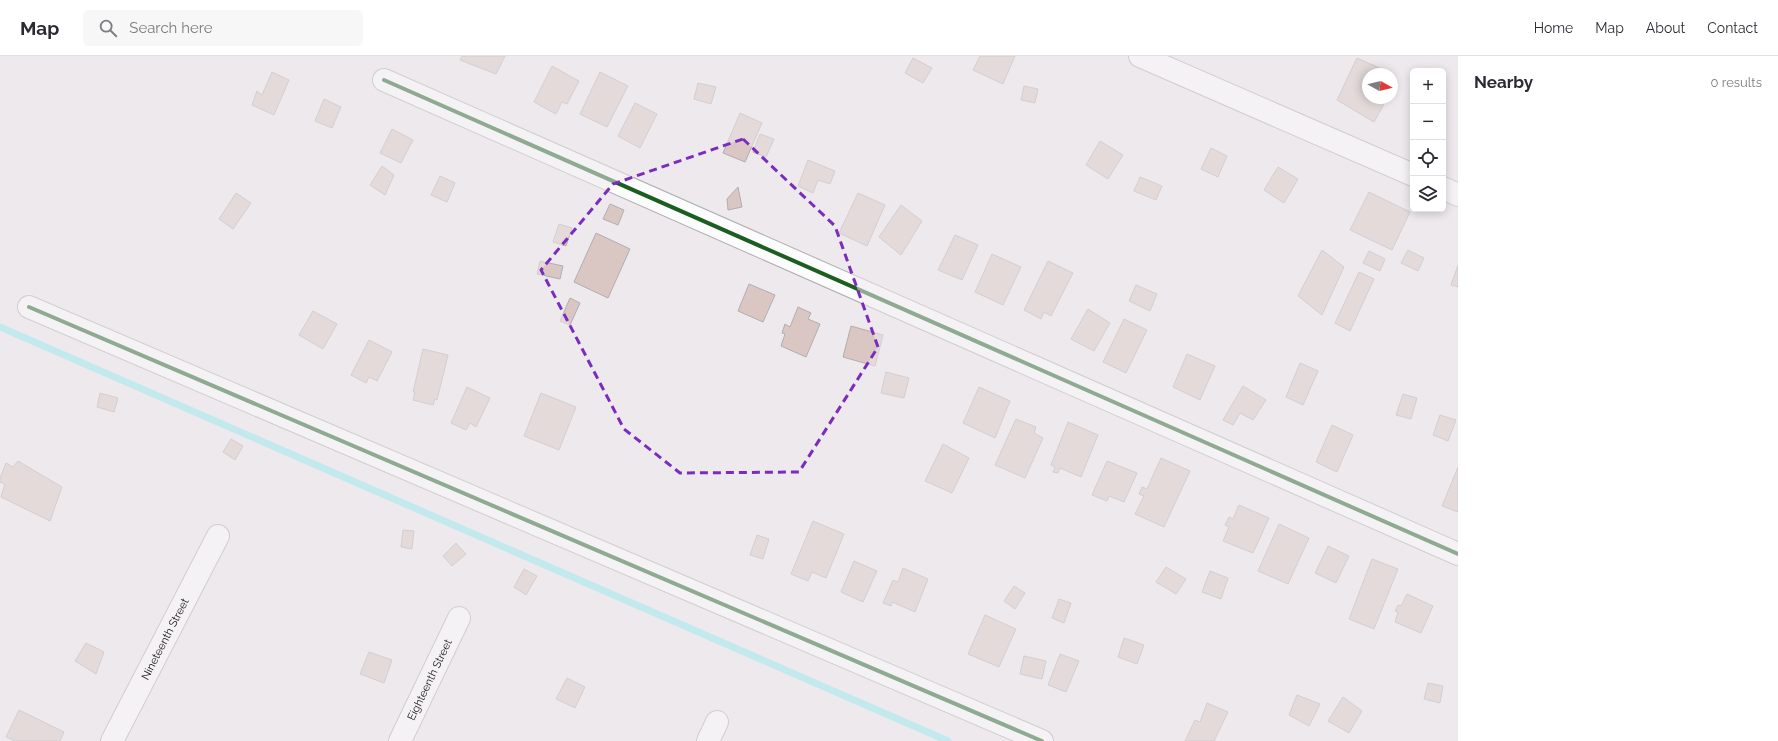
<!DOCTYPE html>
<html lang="en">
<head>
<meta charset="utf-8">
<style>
	:root { --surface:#fff; --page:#f7f7f7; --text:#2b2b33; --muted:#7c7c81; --line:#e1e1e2 }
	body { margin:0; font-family:Raleway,sans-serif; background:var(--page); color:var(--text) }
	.controls { position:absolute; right:12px; top:12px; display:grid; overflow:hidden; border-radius:6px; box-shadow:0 2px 10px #0003 }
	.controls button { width:36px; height:36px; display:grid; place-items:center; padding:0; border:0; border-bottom:1px solid var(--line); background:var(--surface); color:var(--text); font:20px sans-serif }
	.compass { position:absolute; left:1362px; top:12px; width:36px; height:36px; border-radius:50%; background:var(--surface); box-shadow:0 2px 10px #0003; rotate:98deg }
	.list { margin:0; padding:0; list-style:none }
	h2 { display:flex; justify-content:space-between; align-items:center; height:52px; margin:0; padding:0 16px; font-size:17px }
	h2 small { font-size:13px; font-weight:400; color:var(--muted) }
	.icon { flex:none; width:22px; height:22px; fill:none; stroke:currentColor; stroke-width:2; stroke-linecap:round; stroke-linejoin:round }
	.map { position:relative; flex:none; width:1458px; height:685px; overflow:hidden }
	header { display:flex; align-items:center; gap:24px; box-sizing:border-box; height:56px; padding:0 20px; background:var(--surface); border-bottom:1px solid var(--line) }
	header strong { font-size:19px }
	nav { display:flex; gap:22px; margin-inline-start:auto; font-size:14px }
	.search { width:280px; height:36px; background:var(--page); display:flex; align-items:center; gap:10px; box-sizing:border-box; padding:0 14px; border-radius:6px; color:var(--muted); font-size:15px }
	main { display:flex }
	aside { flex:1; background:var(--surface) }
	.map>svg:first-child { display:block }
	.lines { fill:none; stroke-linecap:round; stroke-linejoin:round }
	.stream { stroke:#8ee8f0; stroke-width:7 }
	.building { fill:#dac7c4; stroke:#b1aeaf }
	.minor-casing { stroke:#b0adb0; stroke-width:24 }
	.minor { stroke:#fcfcfc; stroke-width:22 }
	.cycleway-casing { stroke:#fff; stroke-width:6 }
	.cycleway { stroke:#1b5e20; stroke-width:4 }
	.marked { fill:none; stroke:#7b2cbf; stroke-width:3; stroke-dasharray:8 5; stroke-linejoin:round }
	.labels { text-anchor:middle; stroke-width:3; stroke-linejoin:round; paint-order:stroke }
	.street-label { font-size:11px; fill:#191719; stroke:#fff }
</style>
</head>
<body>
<header>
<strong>Map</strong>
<div class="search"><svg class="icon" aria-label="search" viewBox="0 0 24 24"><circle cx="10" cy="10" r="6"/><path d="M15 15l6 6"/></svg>Search here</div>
<nav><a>Home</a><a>Map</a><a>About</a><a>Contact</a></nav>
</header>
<main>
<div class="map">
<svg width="1458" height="685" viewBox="0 0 1458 685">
	<rect width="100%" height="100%" fill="#ede9ed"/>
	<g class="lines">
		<path class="stream" d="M0 271 948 685"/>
	</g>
	<path class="building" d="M462 0H505L496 18 460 4Z
		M980 0H1015L1003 28 973 14Z
		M913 2 932 12 923 27 905 17Z
		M1357 2 1384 14 1383 18H1368V42H1375L1384 48 1374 66 1337 44Z
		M552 10 579 25 567 48 562 46 556 58 534 46Z
		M272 16 289 24 274 59 252 49 257 35 262 39Z
		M600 16 628 30 607 71 580 58Z
		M698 27 716 31 711 48 694 43Z
		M1024 30 1038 33 1035 47 1021 44Z
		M324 43 341 51 332 72 315 65Z
		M635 47 657 58 640 92 618 80Z
		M740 57 762 67 745 106 723 97Z
		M392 73 413 84 401 107 380 97Z
		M760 78 774 83 766 101 753 96Z
		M1100 85 1123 99 1108 123 1086 109Z
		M1211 92 1227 100 1218 121 1201 113Z
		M808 104 835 115 830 128 818 124 813 137 798 130Z
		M382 110 394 119 385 139 370 129Z
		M1278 111 1298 123 1284 147 1264 134Z
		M440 120 455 127 447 146 431 139Z
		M1140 121 1162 130 1156 144 1134 135Z
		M738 131 742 151 728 154 727 143Z
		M1369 136 1410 156 1392 194 1350 174Z
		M236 137 251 147 233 173 219 163Z
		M858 137 885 149 867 190 839 177Z
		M610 148 624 154 618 169 603 163Z
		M901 149 922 165 901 199 879 181Z
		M559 168 572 172 566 190 553 186Z
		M596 177 630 193 608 242 574 226Z
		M955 179 978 189 962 224 938 214Z
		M1322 194 1344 211 1322 259 1298 240Z
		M1408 194 1424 202 1418 215 1401 207Z
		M1369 195 1385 203 1380 215 1363 207Z
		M992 198 1021 211 1003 249 975 236Z
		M540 205 563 210 560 223 537 218Z
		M1048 205 1073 217 1051 260 1044 256 1041 263 1024 254Z
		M1458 209V231L1451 229Z
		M1359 216 1374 223 1350 275 1335 267Z
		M749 228 775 239 763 266 738 255Z
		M1136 229 1157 238 1150 255 1129 245Z
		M570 242 580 247 570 269 560 265Z
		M798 251 811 257 808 263 820 268 806 301 781 290 785 278 782 277 785 268 790 271Z
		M1088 253 1110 267 1094 295 1071 283Z
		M313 255 337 268 323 293 299 279Z
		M1124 263 1147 274 1126 317 1103 306Z
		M851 270 883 279 875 310 843 301Z
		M369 284 392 296 377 325 369 321 366 327 351 319Z
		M423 293 448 299 437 344 435 343 433 349 413 344 415 336H413Z
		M1187 298 1215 310 1200 344 1173 331Z
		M1300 307 1318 315 1303 349 1286 341Z
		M886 316 909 322 904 342 881 337Z
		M1243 330 1266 344 1253 364 1240 357 1233 369 1223 364Z
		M467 331 490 342 476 371 470 367 466 374 451 367Z
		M979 331 1010 345 995 382 963 367Z
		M100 337 118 342 114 356 97 351Z
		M541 337 576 351 559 394 524 380Z
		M1403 338 1417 342 1411 363 1396 359Z
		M1440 359 1456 364 1448 385 1433 379Z
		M1016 363 1036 371 1034 377 1043 382 1025 422 995 409Z
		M1068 366 1098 379 1081 421 1060 412 1058 417 1053 416 1055 411 1051 409Z
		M1332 369 1353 379 1337 416 1316 406Z
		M231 383 243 390 235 404 223 396Z
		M943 388 969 402 952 437 925 425Z
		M1161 402 1190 415 1164 471 1135 458 1144 440 1139 438 1142 431 1147 433Z
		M18 405 62 431 50 465 1 441 5 428 0 426V422L6 407 13 411Z
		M1107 405 1137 417 1124 446 1109 440 1107 445 1092 439Z
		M1458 411V456L1442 450Z
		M1239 449 1269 462 1253 497 1223 485 1229 471 1225 469 1229 461 1233 463Z
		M813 465 844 478 826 522 812 516 808 525 791 518Z
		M1279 468 1309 482 1288 528 1258 515Z
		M403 474 414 475 412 493 401 491Z
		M757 479 769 483 763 503 750 499Z
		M456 487 466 498 452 510 443 500Z
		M1328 490 1349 500 1336 527 1315 517Z
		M1372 503 1398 513 1374 573 1349 563Z
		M854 505 877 515 863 546 841 536Z
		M1166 511 1186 523 1176 538 1156 526Z
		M903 512 928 523 915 556 892 546 891 550 883 547 893 524 898 526Z
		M524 513 537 520 526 539 514 531Z
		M1210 515 1228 522 1221 543 1202 536Z
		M1014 530 1025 537 1015 553 1004 545Z
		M1407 538 1433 550 1421 577 1395 566 1398 556 1395 555 1398 549 1401 550Z
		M1059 543 1071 547 1064 567 1052 562Z
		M985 559 1016 573 999 611 968 598Z
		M1124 582 1144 589 1137 608 1118 601Z
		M86 587 104 596 96 618 75 605Z
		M369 596 392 604 384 627 360 618Z
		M1060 598 1079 605 1066 636 1048 629Z
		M1024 600 1046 605 1042 623 1020 618Z
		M567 622 585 631 575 652 556 643Z
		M1428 627 1443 630 1440 647 1424 643Z
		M1297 639 1320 648 1309 670 1289 659Z
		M1343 641 1362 655 1349 677 1328 665Z
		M1207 647 1228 656 1214 685H1185L1195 664 1200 666Z
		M19 654 64 676 60 685H15L6 681Z"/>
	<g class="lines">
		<defs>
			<g id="minor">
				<path d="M1140 0 1413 119"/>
				<path d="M384 24 1458 498"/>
				<path d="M1443 132 1458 139"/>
				<path d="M29 251 1042 685"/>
				<path id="s1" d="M112 685 218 480"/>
				<path id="s2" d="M400 685 459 562"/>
				<path d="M708 685 717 666"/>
			</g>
		</defs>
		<use href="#minor" class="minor-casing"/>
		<use href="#minor" class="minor"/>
		<defs>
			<path id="cycleway" d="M384 24 1458 498
				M29 251 1042 685"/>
		</defs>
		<use href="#cycleway" class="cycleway-casing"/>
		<use href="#cycleway" class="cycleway"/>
	</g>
	<path d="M0 0H1458V685H0ZM743 83 835 170 878 291 799 416 680 417 624 373 541 214 613 128Z" fill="#ede9ed" fill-opacity=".55" fill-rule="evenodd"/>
	<path class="marked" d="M743 83 835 170 878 291 799 416 680 417 624 373 541 214 613 128Z"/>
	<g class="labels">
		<g class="street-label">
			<text dy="4" stroke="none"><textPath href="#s1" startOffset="115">Nineteenth Street</textPath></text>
			<text dy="4" stroke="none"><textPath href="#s2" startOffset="68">Eighteenth Street</textPath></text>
		</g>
	</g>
</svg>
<div class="controls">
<button>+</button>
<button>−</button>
<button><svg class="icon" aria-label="locate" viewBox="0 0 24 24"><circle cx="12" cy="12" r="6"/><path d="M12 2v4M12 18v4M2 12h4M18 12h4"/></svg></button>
<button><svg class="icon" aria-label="layers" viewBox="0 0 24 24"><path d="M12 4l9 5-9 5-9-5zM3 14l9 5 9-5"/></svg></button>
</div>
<svg class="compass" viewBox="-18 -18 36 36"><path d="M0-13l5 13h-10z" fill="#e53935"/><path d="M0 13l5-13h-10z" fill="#7c7c81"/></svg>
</div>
<aside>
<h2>Nearby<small>0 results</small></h2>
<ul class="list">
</ul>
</aside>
</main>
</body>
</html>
